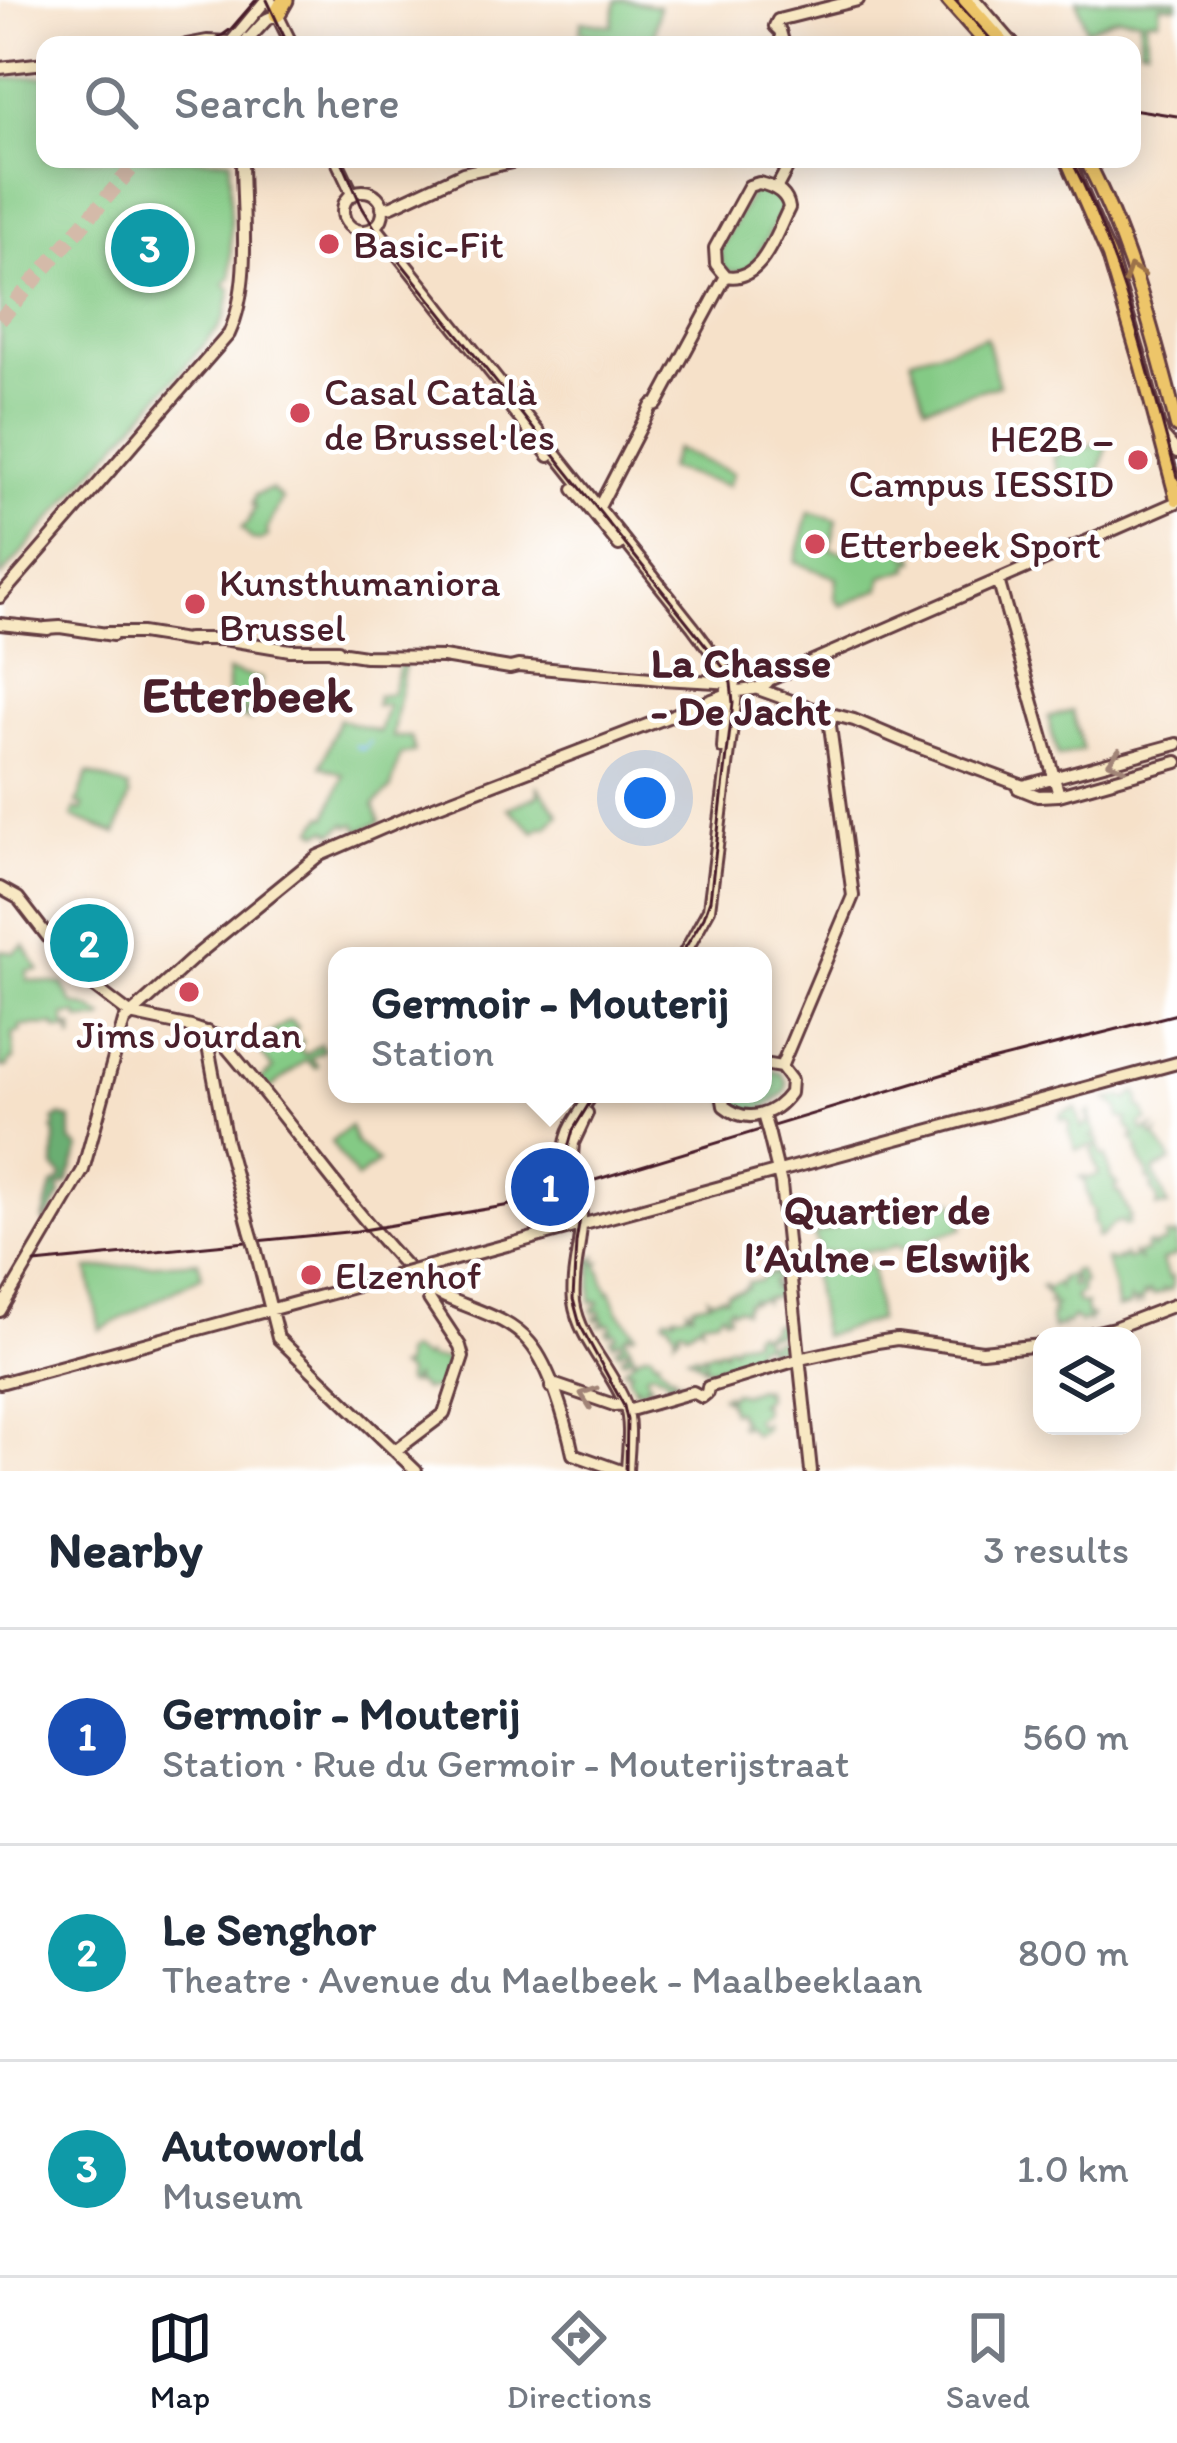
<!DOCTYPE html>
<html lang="en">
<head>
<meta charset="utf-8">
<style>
	:root { --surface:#fff; --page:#f6f6f7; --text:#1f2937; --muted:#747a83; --line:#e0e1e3; --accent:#111827 }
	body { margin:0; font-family:Itim,sans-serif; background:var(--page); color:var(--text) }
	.controls { position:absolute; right:36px; bottom:36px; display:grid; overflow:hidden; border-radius:24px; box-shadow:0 6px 30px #0003 }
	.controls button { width:108px; height:108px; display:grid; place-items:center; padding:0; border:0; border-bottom:3px solid var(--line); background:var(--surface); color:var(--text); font:60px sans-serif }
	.you { position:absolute; left:645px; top:798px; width:42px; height:42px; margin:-30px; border:9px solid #fff; border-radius:50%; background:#1a73e8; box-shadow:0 0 0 18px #1a73e833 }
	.badge { display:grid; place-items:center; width:78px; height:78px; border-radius:50%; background:var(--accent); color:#fff; font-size:39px; font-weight:700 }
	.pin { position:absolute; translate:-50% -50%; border:6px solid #fff; box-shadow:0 3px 12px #0006 }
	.popup { position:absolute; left:328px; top:947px; width:444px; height:156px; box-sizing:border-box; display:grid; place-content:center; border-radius:24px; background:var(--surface); filter:drop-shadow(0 3px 9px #0005); font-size:39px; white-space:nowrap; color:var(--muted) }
	.popup b { font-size:45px; color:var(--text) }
	.popup::after { content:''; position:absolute; left:50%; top:100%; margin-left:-24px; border:24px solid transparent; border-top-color:var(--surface) }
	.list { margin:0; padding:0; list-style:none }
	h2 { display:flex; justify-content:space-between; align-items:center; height:156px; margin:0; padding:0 48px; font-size:51px }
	h2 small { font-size:39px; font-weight:400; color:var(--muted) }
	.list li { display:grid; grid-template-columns:78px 1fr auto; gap:36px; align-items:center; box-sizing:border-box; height:216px; padding:0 48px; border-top:3px solid var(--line) }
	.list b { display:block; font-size:45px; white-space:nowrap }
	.list p { margin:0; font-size:39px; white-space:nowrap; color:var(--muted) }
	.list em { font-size:39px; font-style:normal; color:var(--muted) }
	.icon { flex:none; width:66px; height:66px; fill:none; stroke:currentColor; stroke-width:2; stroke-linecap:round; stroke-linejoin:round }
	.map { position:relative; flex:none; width:1177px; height:1471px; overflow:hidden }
	.search { position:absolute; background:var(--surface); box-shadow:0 6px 30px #0003; left:36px; right:36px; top:36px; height:132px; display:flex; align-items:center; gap:30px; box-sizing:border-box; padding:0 42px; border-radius:24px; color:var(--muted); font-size:45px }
	.sheet { height:804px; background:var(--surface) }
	nav { display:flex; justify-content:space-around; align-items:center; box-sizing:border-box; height:168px; border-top:3px solid var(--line); background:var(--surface); font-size:33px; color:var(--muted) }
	nav a { display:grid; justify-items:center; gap:6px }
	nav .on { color:var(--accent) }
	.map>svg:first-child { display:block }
	.green { fill:#84ca85; stroke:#677458; stroke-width:3 }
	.forest { fill:#6bae72; stroke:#5a664e; stroke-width:3 }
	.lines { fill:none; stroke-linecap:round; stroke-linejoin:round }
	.stream { stroke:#80b9f1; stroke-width:3 }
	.highway-tunnel { stroke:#d4baa9; stroke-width:15; stroke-dasharray:15 8; stroke-linecap:butt }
	.secondary-casing { stroke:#643c43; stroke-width:16 }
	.primary-casing { stroke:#643c43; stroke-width:18 }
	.highway-casing { stroke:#643c43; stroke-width:21 }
	.secondary { stroke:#f8e8c3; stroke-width:10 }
	.primary { stroke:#edc569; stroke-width:12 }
	.highway { stroke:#edc569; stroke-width:15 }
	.tram { stroke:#4a1f2b; stroke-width:3 }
	.rail { stroke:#4a1f2b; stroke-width:3 }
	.secondary-bridge-casing { stroke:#643c43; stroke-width:16; stroke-linecap:butt }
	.secondary-bridge { stroke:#f8e8c3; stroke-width:10 }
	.oneway { stroke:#9c724a }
	.oneway2 { stroke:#a18477 }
	.poi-dot { fill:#d1495b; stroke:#fff; stroke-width:4.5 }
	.labels { text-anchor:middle; stroke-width:9; stroke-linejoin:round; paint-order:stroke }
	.poi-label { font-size:39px; fill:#4a1f2b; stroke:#fff; text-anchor:start }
	.neighbourhood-label { font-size:42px; font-weight:bold; fill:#4a1f2b; stroke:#fff }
	.district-label { font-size:51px; font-weight:bold; fill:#4a1f2b; stroke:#fff }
</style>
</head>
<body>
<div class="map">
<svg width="1177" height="1471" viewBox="0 0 1177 1471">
	<rect width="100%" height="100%" fill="#fff"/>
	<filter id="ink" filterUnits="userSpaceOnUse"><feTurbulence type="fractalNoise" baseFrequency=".00833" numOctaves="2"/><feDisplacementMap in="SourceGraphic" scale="24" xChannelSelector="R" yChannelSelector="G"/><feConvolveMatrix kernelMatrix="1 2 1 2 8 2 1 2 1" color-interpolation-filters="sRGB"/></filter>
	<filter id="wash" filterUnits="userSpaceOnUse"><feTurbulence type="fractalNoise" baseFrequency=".004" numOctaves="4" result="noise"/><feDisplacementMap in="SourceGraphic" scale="48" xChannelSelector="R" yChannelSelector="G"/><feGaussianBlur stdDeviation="2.7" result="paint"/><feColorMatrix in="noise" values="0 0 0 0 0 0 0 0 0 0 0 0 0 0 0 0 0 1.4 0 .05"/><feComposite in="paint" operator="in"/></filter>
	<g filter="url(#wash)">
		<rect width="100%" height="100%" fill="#f6e1c9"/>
		<path class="green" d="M623 0 659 6 653 45H611V38L580 32 582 21 612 26 616 1Z
			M1077 0H1177V6L1160 5 1159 19H1146L1147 47H1140V19L1117 17 1086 30Z
			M45 76V159H230L231 277 224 284 231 290 225 317 218 329 0 578V79Z
			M756 188 780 199 784 207 753 263 747 270 730 272 723 266 720 250 752 191Z
			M986 337 999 385 925 406 911 358Z
			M1105 441 1107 444C1103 472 1092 486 1067 497L1053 456Z
			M675 449 733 473 728 486 668 469Z
			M271 489 282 499 267 530 268 536 260 541 252 540 241 528 248 523 255 507 252 505 255 495Z
			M809 512 837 520 830 549 846 553 851 533 882 540 884 536H889L888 542 905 548 907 557 915 556 916 561 908 563 909 569 882 577 880 589 841 606 835 598 837 578 795 562Z
			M400 663 405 664 392 737H411L415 752 400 755 391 788 374 805 380 822 359 831 356 824 348 826 346 823 334 833 328 829 319 833 314 829 323 816 327 817 344 775 321 766 339 719 379 732 388 705H376L377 696 391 694Z
			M228 671 262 679 259 689 262 691 253 713 239 707 237 710 249 716 250 720 225 713 228 707Z
			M1072 711 1083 750 1058 757 1048 717Z
			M88 773 129 788 128 794 130 795 116 834 72 817 75 809 82 811 83 805 77 803Z
			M538 787 559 814 547 827H540L535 832 508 808 538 796Z
			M24 945 39 970 27 971V980L63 984 73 1004 89 1008 104 1017 101 1020H80L77 1014 64 1016 66 1027H73V1038H71L70 1030 56 1029 55 1025 20 1026V1032L13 1033 14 1060 9 1062 8 1067H0V950L13 953Z
			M289 1020 298 1027 294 1031 303 1042 298 1046 305 1055 320 1044 324 1050 311 1058 318 1066 315 1068 306 1060 267 1091 259 1081 273 1069 254 1045Z
			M763 1069 781 1073 787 1083 786 1091C768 1109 751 1118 728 1103L726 1094H763Z
			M1136 1092 1140 1099 1139 1107 1143 1108 1148 1120 1140 1125 1143 1131 1153 1127 1150 1132 1153 1136 1158 1133 1156 1137 1172 1161 1154 1171 1168 1206 1157 1207 1158 1200 1151 1188 1154 1186 1151 1183V1179L1148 1180 1147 1171 1140 1161 1141 1158 1137 1151 1139 1149 1133 1140 1136 1138H1132L1134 1134 1127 1126V1119L1120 1118 1118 1108 1107 1100 1123 1097 1127 1100Z
			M1076 1108 1082 1129 1089 1122 1087 1113 1091 1112 1092 1126 1097 1134 1091 1137 1098 1139 1102 1156H1106L1111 1178 1118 1185 1115 1187 1116 1192H1119L1131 1217 1127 1219 1130 1224 1124 1226 1122 1221 1115 1223 1099 1238 1096 1237 1097 1228 1092 1223 1094 1221 1092 1214 1095 1213 1089 1204 1090 1197H1088L1084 1180 1080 1177 1085 1176 1086 1179 1099 1175 1092 1150 1096 1148 1094 1145 1076 1150 1069 1132 1070 1123 1066 1119 1061 1120 1060 1116 1062 1113Z
			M350 1126 356 1143 378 1162 357 1179 331 1142Z
			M955 1201 963 1228 900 1249 898 1245 885 1250 820 1253 814 1235C860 1216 906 1205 955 1201Z
			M1170 1235 1172 1237 1177 1235V1255L1162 1261 1168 1278 1172 1277V1289L1167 1291 1164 1289V1292L1153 1296 1150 1292 1146 1296 1144 1294 1142 1304 1138 1300 1136 1306 1130 1299 1129 1306 1117 1309C1117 1292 1110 1276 1106 1260L1115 1261 1118 1258 1120 1260 1124 1255 1127 1260 1132 1258 1133 1253 1139 1259 1138 1253 1146 1252V1245L1150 1244 1153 1249 1155 1245 1166 1242 1164 1237Z
			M597 1256 595 1263 600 1262 598 1265 607 1289 611 1291 609 1293H611L618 1311 636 1333 632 1335 630 1333 625 1337 636 1358 644 1353H652L654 1359H659L657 1361 670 1374 675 1375 673 1379 681 1380 680 1384 672 1381 668 1385 666 1377 652 1371 646 1374 651 1386 646 1384V1389L635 1390 637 1386 634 1387 628 1375 632 1370 624 1369 634 1360 631 1356 623 1360 621 1357 629 1351 626 1348 618 1352 616 1348 623 1344 621 1340 613 1343 611 1339 617 1335 614 1331 609 1334 607 1331 612 1327 610 1323 600 1325 604 1321 603 1318 596 1320 595 1317 601 1315 600 1311 593 1312 592 1309 599 1304 598 1301 591 1302 592 1265 589 1260Z
			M198 1261 202 1276 100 1330 88 1269Z
			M872 1266 878 1320 822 1336 812 1272Z
			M1078 1270 1084 1282 1081 1283V1294L1075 1296 1078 1303 1086 1304V1315L1092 1316 1088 1322 1086 1320 1080 1323 1073 1317 1067 1324 1063 1323 1062 1327 1058 1326 1053 1329 1050 1315 1054 1314 1051 1308 1056 1305 1051 1303 1046 1304 1051 1300 1041 1286 1044 1285 1046 1290 1055 1284 1058 1287 1057 1283 1061 1282 1060 1278 1070 1275 1072 1280 1070 1282 1072 1287 1076 1286 1072 1271Z
			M781 1271V1274L774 1275 777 1279 772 1282 773 1285H777L773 1289 777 1290 778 1296 766 1298 764 1302 763 1299 753 1301 751 1298 752 1302H747L744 1311 738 1308 732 1310 730 1307 727 1310 729 1316 725 1317 722 1312 716 1318 701 1320 702 1326 698 1323 687 1332 684 1328H679L680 1333 675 1338 676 1334 670 1323 664 1320 666 1316 674 1317V1314H684L687 1310 690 1314 688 1308 692 1311V1305L709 1302 708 1297 711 1300 722 1296 726 1298 727 1293 742 1290 745 1287 747 1288 748 1282 760 1281 765 1274 769 1276 771 1272Z
			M781 1322 786 1324V1328L781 1329V1333L762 1336 765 1343 781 1339 785 1341 781 1351 774 1347 771 1348 772 1352 763 1354 762 1352 767 1350 765 1343 755 1346 756 1360 752 1357 748 1362 746 1357 743 1363H730L728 1367 727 1364 717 1367 716 1374 713 1372 715 1368H704L706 1362 703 1365 688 1356 696 1354 698 1358 703 1354 705 1357V1354L714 1351 716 1353 719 1349 724 1352V1348L730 1345 732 1348 736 1342 753 1339 752 1334 756 1331 760 1334 771 1329V1325Z
			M409 1350 423 1358 427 1355 429 1359 446 1360 449 1365H453L452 1368 445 1366 440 1384 443 1395 433 1389 423 1390 419 1385 414 1384V1376L410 1384 406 1383V1373L398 1368 403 1366V1354Z
			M763 1387 766 1398 756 1404 762 1403 763 1413 754 1419 759 1427 764 1423 765 1429 754 1435 745 1425 741 1427 739 1424 742 1422 736 1411 731 1412 728 1402 721 1396 726 1394 728 1398 733 1392 742 1394 758 1388 763 1392Z"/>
		<path class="forest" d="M60 1116 71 1119V1141L80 1148 67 1184 59 1187 61 1195 45 1223 43 1221 52 1186 61 1180 62 1175 54 1168 55 1134 52 1129 55 1127 54 1120Z"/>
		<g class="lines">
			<path class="stream" d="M356 746 363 749 370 742"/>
		</g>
	</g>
	<g filter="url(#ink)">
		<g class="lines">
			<path class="highway-tunnel" d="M0 320 140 159"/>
			<defs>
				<path id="secondary" d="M270 0 292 45
					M975 0 1014 45
					M231 42 266 0
					M186 45 207 41 228 42
					M243 45 267 19 281 13
					M784 45 780 31 775 26 778 20 858 0
					M0 68 45 63
					M336 159 353 195
					M759 183C773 186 787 192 789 208 775 235 762 283 726 276L716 264 715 248 749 186Z
					M776 189 792 159
					M343 211a20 20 0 1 1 40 0a20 20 0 1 1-40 0Z
					M382 208 392 206 463 173 525 159
					M375 226 693 627 729 676 736 692 735 703 709 909 683 956
					M512 409 549 456
					M1161 429 1163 436 1177 452
					M574 489 619 545
					M596 513 652 405 657 404 726 276
					M998 580 1059 795
					M0 597 229 334C252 284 242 214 242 159
					M0 624 48 629
					M46 628 60 627 113 635
					M106 633H141L192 641
					M188 639H223L290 650H338
					M332 651 365 656 443 657 510 668 518 666 662 679 735 683
					M758 689 833 716
					M831 714 854 720 918 747 1023 786 1177 744
					M723 748 727 689
					M1018 788 1038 796 1059 795 1177 762
					M0 888 18 898 75 972 130 1014 191 1027 217 1036C286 1115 345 1204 418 1279 445 1307 501 1308 530 1343 551 1368 566 1421 573 1454L621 1471
					M208 1032 207 1041 226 1142 250 1230
					M781 1067 853 896 830 726 831 714
					M722 1094 724 1106C747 1125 774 1115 790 1093L791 1080 781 1067 763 1064
					M769 1135 781 1184 811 1471
					M571 1169 573 1143 587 1113
					M571 1175C557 1137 573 1125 592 1094
					M578 1198C588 1230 570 1267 574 1302 579 1339 612 1370 625 1404 632 1425 628 1450 627 1471
					M255 1247 278 1338 416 1471
					M437 1264 1177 1063
					M0 1311 83 1170 124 1021 198 954 318 856 413 815 733 692C745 689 762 691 769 680L1177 502
					M1081 1336 1114 1328 1177 1304
					M0 1383 387 1278
					M551 1387 556 1385 614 1405 625 1404
					M627 1411 693 1392 702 1397 707 1393 708 1387 804 1358 877 1342 897 1339 982 1351 1042 1345
					M395 1451 444 1414 463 1357 460 1346 429 1299 430 1288"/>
				<path id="primary" d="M948 0 988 45
					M965 0 1005 45
					M1067 159 1109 256 1142 367 1177 499
					M1086 159C1130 243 1154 335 1177 426"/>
				<path id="highway" d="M277 14 285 0"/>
			</defs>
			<use href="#secondary" class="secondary-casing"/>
			<use href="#primary" class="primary-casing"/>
			<use href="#highway" class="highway-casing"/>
			<use href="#secondary" class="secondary"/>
			<use href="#primary" class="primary"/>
			<use href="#highway" class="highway"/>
			<path class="tram" d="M267 0 288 45
				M955 0 996 45
				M209 45 231 29 256 0
				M341 159 362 207 379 235 723 667 731 683 733 703 710 900 704 917 680 956
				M1071 159C1123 259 1147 369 1177 477
				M595 1094 573 1130 566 1155 568 1176 580 1218 576 1243 573 1299 580 1325 624 1406 627 1420 626 1471"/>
			<path class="rail" d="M1132 109 1177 116
				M35 1263 357 1231 516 1204 964 1068 1177 1014"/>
			<defs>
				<path id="secondary-bridge" d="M764 1118 769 1135
					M571 1175 578 1198
					M250 1230 255 1247
					M387 1278 437 1264"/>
			</defs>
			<use href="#secondary-bridge" class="secondary-bridge-casing"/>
			<use href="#secondary-bridge" class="secondary-bridge"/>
		</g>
		<defs><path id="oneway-chevron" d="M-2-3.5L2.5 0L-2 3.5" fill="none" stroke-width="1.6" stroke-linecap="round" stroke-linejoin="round" transform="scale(3)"/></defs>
		<use class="oneway" href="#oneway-chevron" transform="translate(1133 273) rotate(-109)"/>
		<g class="oneway2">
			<use href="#oneway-chevron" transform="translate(1116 761) rotate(165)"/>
			<use href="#oneway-chevron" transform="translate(588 1396) rotate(-161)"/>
		</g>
	</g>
	<g class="poi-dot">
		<circle cx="329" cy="244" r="12"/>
		<circle cx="300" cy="413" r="12"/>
		<circle cx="1138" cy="460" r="12"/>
		<circle cx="815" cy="544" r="12"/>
		<circle cx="195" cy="604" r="12"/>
		<circle cx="189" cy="992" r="12"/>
		<circle cx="311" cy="1275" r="12"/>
	</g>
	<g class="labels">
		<g class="poi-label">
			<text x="353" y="258">Basic-Fit</text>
			<text x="324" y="405">Casal Català<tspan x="324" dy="45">de Brussel·les</tspan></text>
			<text x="1114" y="452" text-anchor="end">HE2B –<tspan x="1114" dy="45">Campus IESSID</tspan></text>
			<text x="839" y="558">Etterbeek Sport</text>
			<text x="219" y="596">Kunsthumaniora<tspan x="219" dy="45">Brussel</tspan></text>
			<text x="189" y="1048" text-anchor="middle">Jims Jourdan</text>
			<text x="335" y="1289">Elzenhof</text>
		</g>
		<g class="neighbourhood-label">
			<text x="741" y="677">La Chasse<tspan x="741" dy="48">- De Jacht</tspan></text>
			<text x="887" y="1224">Quartier de<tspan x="887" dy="48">l’Aulne - Elswijk</tspan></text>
		</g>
		<g class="district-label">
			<text x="247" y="712">Etterbeek</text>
		</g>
	</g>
</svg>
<div class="controls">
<button><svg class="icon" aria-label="layers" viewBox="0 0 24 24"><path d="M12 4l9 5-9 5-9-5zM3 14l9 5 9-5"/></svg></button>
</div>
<div class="you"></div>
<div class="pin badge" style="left:550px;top:1187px;background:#1a4fb4">1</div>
<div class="popup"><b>Germoir - Mouterij</b>Station</div>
<div class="pin badge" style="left:89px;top:943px;background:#0f9aa8">2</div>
<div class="pin badge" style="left:150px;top:248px;background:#0f9aa8">3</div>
<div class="search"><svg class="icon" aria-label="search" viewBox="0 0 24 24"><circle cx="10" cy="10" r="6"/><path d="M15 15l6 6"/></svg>Search here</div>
</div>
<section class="sheet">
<h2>Nearby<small>3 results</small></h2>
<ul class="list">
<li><span class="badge" style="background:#1a4fb4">1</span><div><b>Germoir - Mouterij</b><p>Station · Rue du Germoir - Mouterijstraat</p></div><em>560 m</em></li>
<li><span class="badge" style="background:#0f9aa8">2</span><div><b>Le Senghor</b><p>Theatre · Avenue du Maelbeek - Maalbeeklaan</p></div><em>800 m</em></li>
<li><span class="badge" style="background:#0f9aa8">3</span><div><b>Autoworld</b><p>Museum</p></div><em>1.0 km</em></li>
</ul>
</section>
<nav>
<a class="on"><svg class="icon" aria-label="map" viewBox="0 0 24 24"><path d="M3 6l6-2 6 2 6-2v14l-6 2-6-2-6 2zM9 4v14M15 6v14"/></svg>Map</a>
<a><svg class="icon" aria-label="directions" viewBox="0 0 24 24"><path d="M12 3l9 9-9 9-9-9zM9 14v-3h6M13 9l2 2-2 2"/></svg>Directions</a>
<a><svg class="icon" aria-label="saved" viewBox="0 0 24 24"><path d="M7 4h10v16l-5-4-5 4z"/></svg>Saved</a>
</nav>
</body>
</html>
